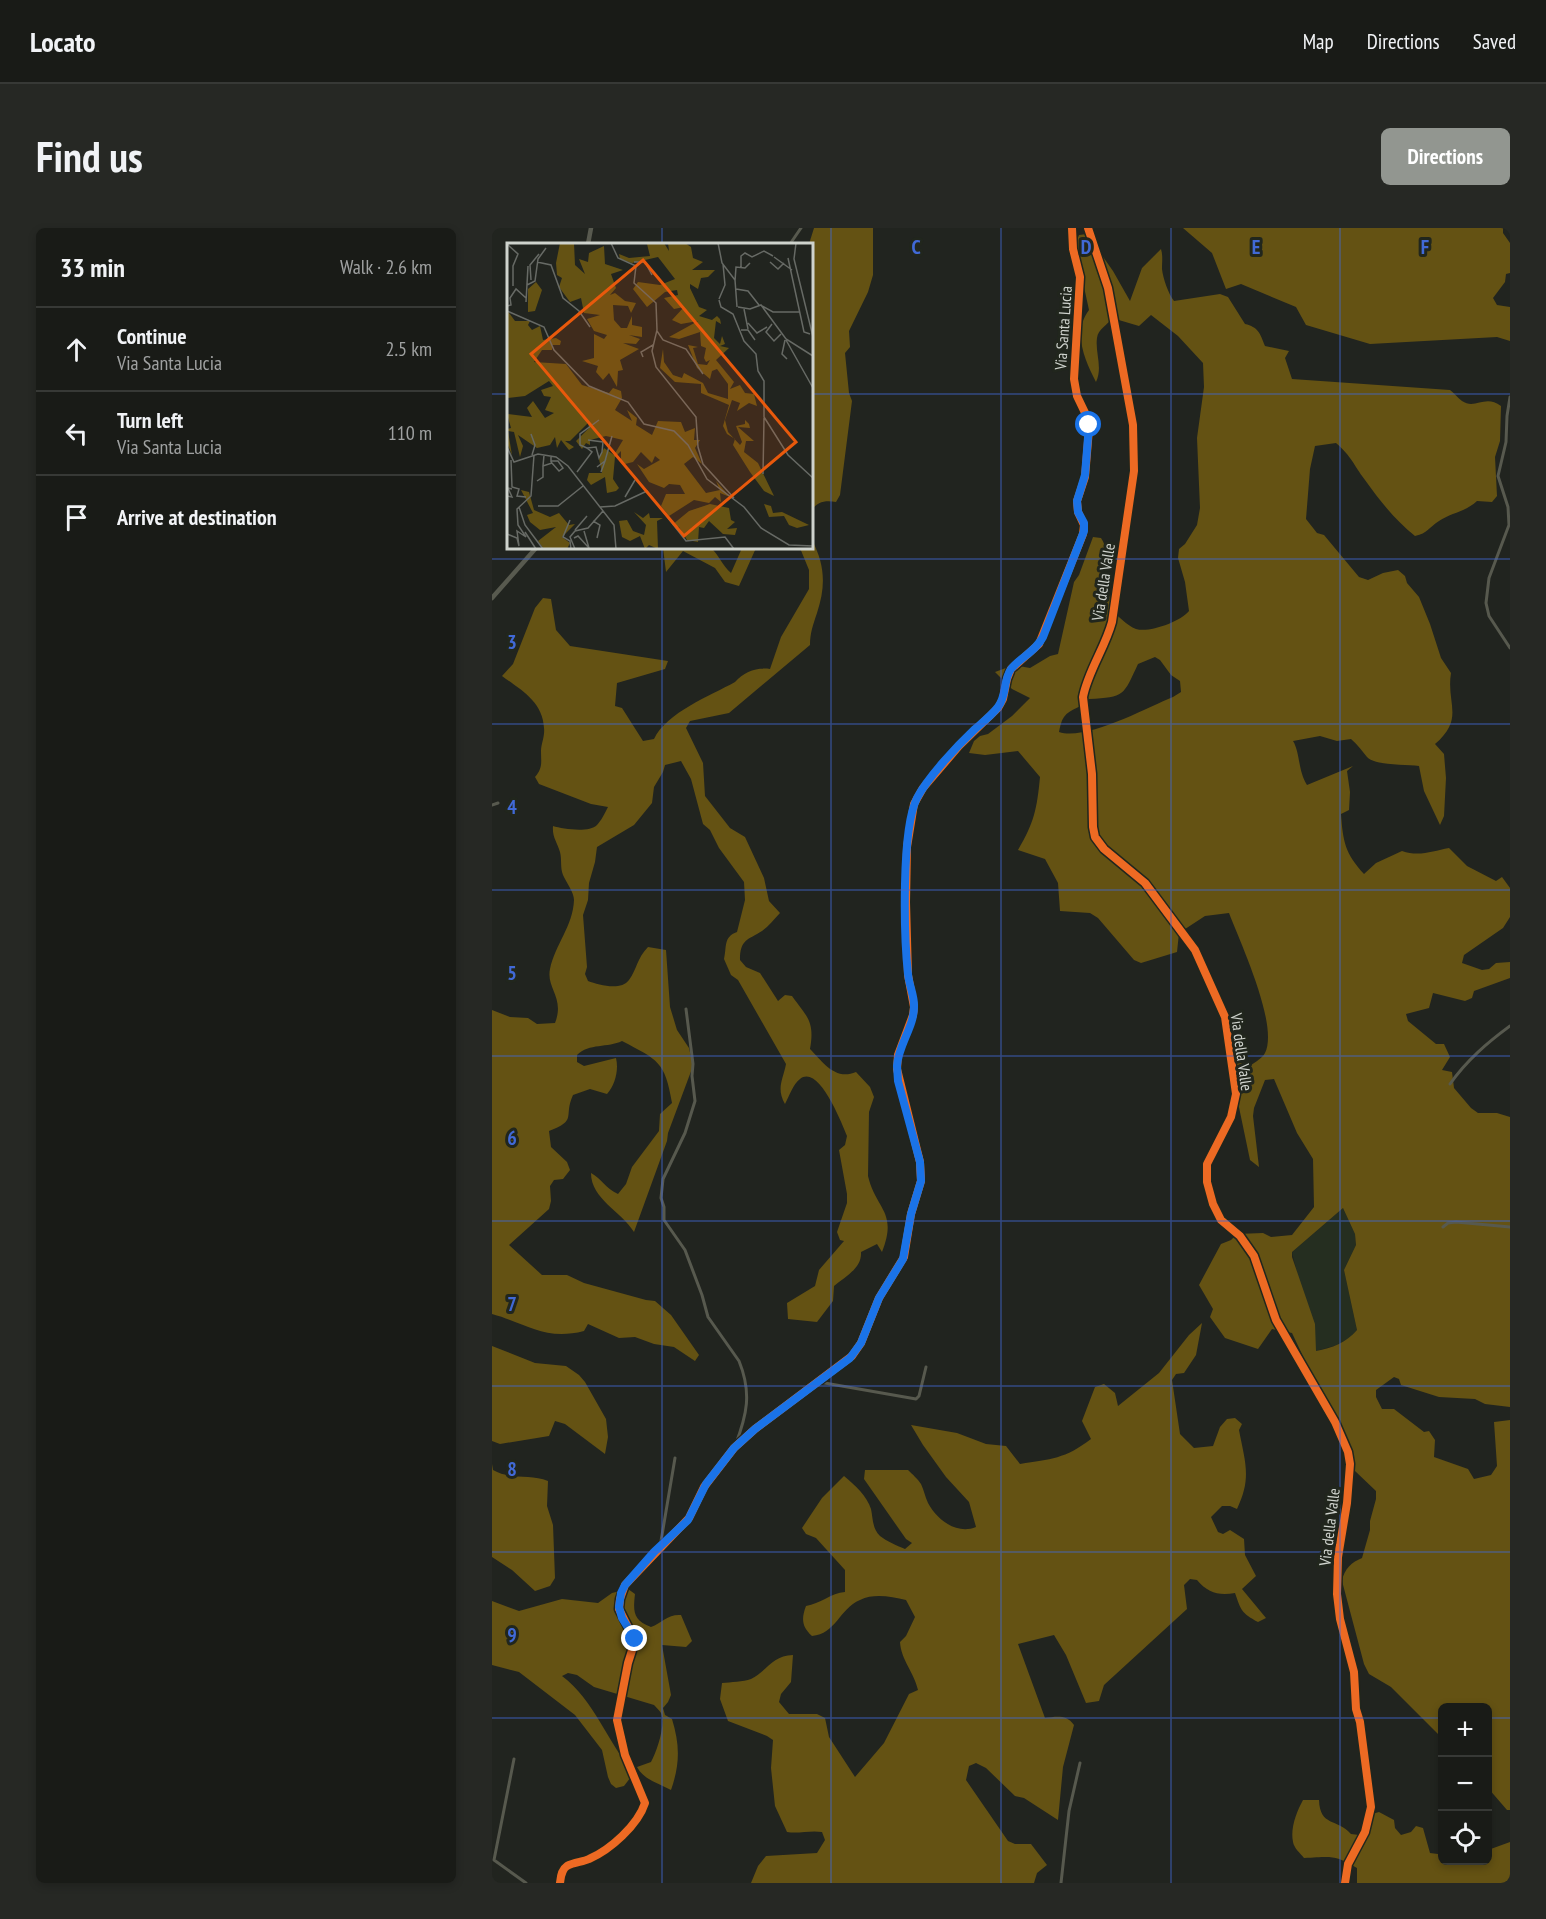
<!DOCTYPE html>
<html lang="en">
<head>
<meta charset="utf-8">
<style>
	:root { --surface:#191b17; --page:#262824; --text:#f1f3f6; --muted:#9fa1a1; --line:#373936; --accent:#929690 }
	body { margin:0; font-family:"PT Sans Narrow",sans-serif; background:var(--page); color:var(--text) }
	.controls { position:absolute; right:18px; bottom:18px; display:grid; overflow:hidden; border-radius:9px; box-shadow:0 3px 9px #0003 }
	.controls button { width:54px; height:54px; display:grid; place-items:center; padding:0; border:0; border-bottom:2px solid var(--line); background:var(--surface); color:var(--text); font:30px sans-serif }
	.stop { position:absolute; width:18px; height:18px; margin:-14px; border:4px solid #1a73e8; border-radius:50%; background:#fff }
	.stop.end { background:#1a73e8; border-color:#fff; box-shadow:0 2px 6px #0008 }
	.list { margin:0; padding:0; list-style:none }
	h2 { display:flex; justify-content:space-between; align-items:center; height:78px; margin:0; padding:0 24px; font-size:26px }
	h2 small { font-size:20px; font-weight:400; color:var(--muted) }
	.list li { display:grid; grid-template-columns:39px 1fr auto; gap:18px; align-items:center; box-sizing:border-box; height:84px; padding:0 24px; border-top:2px solid var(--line) }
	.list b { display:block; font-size:22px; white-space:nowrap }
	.list p { margin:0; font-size:20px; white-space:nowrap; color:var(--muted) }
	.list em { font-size:20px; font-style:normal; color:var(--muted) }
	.icon { flex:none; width:33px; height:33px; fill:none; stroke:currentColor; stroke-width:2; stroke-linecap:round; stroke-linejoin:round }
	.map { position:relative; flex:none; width:1018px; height:1655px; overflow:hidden; border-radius:9px }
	header { display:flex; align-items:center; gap:36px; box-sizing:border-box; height:84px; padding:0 30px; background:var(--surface); border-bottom:2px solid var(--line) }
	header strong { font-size:28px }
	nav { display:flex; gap:33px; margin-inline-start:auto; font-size:21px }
	.intro { display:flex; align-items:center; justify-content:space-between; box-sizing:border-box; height:144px; padding:0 36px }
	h1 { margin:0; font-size:42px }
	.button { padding:15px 27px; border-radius:9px; background:var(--accent); color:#fff; font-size:21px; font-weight:700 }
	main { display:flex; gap:36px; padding:0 36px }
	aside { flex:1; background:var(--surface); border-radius:9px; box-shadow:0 3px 9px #0003 }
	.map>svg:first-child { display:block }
	.built { fill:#252e20 }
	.forest { fill:#645213; fill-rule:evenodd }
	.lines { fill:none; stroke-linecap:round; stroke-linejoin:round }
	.street { stroke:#57594e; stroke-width:3 }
	.secondary { stroke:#585a4f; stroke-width:4.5 }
	.cycleway-casing { stroke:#21261d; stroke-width:11 }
	.cycleway { stroke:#ed6a23; stroke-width:8 }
	.route { stroke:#1a73e8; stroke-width:8 }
	.grid { fill:none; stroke:#4169d6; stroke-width:1.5; stroke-opacity:0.55 }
	.labels { text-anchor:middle; stroke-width:6; stroke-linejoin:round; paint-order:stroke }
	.street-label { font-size:16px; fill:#cfd3cd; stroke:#21261d }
	.inset-road { fill:none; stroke:#676a65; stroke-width:1.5 }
	.view { fill:#e8590c; fill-opacity:0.15; stroke:#e8590c; stroke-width:3 }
	.inset-edge { fill:none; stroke:#cfd3cd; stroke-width:3 }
	.grid-label { font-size:20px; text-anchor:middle; font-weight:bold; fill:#4169d6; stroke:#21261d; stroke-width:6; stroke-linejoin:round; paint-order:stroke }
</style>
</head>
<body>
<header>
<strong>Locato</strong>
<nav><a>Map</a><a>Directions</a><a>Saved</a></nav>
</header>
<div class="intro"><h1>Find us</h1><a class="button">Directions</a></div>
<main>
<aside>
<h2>33 min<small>Walk · 2.6 km</small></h2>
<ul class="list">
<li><svg class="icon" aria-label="ahead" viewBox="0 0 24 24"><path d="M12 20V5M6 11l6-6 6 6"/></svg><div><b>Continue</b><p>Via Santa Lucia</p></div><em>2.5 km</em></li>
<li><svg class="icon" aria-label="left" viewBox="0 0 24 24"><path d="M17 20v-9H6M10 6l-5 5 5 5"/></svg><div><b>Turn left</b><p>Via Santa Lucia</p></div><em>110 m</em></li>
<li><svg class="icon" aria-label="arrive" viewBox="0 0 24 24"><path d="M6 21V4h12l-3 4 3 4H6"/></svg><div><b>Arrive at destination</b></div></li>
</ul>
</aside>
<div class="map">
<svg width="1018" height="1655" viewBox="0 0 1018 1655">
	<rect width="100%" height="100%" fill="#21241f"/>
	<path class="built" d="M851 980 863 1006 864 1017 852 1042 865 1102 858 1110 845 1117 824 1123 800 1024Z"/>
	<path class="forest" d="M322 0H381V47L376 64 357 103 358 119 353 125 357 165 360 173 348 267 344 274C335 272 325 273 320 282V183L322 172 320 163V16H317Z
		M691 0H1011V5L1018 15V45L1014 46 1013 54 1001 70 1005 77 1018 79V113L1005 109 878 116 814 97 804 79 749 56 734 61 720 25Z
		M595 6 621 43 638 73 650 40 669 21C671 28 670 33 670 41 671 50 676 65 682 73L728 66 736 69 753 96C766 99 768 105 773 118L797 123 793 130 800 151 958 162C962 165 966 170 970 173 983 182 993 166 1009 178L1008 213 1003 229 1005 268 1000 274 985 273C975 283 959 285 947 293 936 300 936 305 923 308 903 292 888 273 873 252 861 236 860 229 844 215L823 218 818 241 814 291 825 305 832 307 867 349 876 352 891 345 906 342 913 348 915 355 927 369 938 396 949 430 959 445C954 476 973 490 943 516L952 526 954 550 952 588 948 597 932 563 927 538C914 536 883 538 875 529 870 523 866 517 859 511L845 513 828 508 801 513C808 524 806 543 815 557L861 538 855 543 858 564 857 582 849 586C851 614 853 625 872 646L884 635 910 623C927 629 941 623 957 620L975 638 1004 653 1010 649 1018 660V689L1011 700 972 727 970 735 990 742 997 741 1004 735 1018 734V750L982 763 980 770 973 773 941 765 937 780 914 786 916 793 944 816H952L958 829 950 842 960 844 962 860 979 880 986 885H1005L1018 889V1179L993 1176 983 1171 947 1169 909 1157 907 1151 902 1149 884 1162V1169L890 1181H902L932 1204 937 1203 943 1212 942 1229 976 1241 982 1251 999 1247 1005 1238 1002 1194 1018 1192V1582H1015L996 1560V1480H951L950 1510 899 1459 877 1446 872 1436 850 1353C852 1341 860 1334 870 1330L878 1302V1293L884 1271V1263L863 1243 855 1222 800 1105 780 1101 766 1121 733 1110 718 1089 721 1081 707 1057 729 1016 739 1012 745 1006 771 1005 779 1009 800 1007 822 979 821 931 805 905 782 851 773 852 762 880 761 888 767 939 758 932 739 841 750 825 755 840C760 836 770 831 773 825 787 797 748 714 737 685L713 688 687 705 685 724 649 735 642 732 606 690 598 685 568 683 566 655 553 631 526 622C542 595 545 581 548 549L526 523 493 527 477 525 482 513 488 508 496 506 520 488 538 470 520 461 503 444 522 437 538 440 558 428 566 426 582 354 587 347 601 309 609 310C619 325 607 330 610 343 613 359 622 363 617 381 625 386 635 398 644 401 657 405 688 394 697 383L693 354 686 330 687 321 693 316 705 297 708 280 705 210 712 159 711 135 686 108 659 87 647 98 620 90C616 97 606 101 605 110 603 125 611 139 604 154 593 133 580 104 597 82L587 36C580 25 582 19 587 7ZM663 429 668 432 679 447 688 453 689 464 681 469C654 480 594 513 567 504 568 499 569 493 572 489 578 480 591 480 597 471 633 469 631 468 646 436ZM851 980 863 1006 864 1017 852 1042 865 1102C854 1115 840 1120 824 1123L823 1096 800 1029V1024Z
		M320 312C333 337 334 358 325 385 321 397 318 405 318 417L237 485 198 493 194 500 211 535 213 568 238 600 253 609 272 650 277 673 288 685C282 691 277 698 270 703 256 712 248 711 248 732L254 739 268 745 286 773 293 767 300 768C315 789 323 793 318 821 331 834 343 853 364 844L378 859 382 869 377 884 376 948C384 982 406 983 390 1024L385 1016 369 1024C370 1040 354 1048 342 1058L341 1073 325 1094 296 1091 295 1075 323 1058 327 1042 352 1013 348 1012 345 1004 355 975V966L347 922 353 917 355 908C350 896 327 836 308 851 301 856 297 869 293 876 284 860 291 852 294 836L246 752 239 747 232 731C235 719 231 709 245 704L253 672 252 654 227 620 218 602 211 596 199 551 189 533 173 537 171 544 162 559 160 575 142 597 105 619 103 634 97 655 96 672 91 687 95 739 93 746 96 753C107 757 129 763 137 752 145 741 145 730 156 719L174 722 178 779 185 802 197 820 201 838 176 905 175 913 142 1004C129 983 99 971 99 945 109 950 114 961 126 966L134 956 140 939 167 903 168 886 180 875C173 833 166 832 130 813 116 820 97 815 85 827V834L92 838 124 830C127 842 123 857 115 866L98 861 81 867C71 889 86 892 57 903L59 919 75 934 78 942 71 951 62 952 58 958 59 973 57 981 17 1017 50 1047H75L92 1055 154 1072 163 1073 179 1087 207 1127 203 1133 182 1119 162 1116 143 1109 127 1110 96 1096 92 1103C53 1113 36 1096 0 1086V782L18 789 36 790 45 796 63 795C73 769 54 761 58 741 63 717 81 698 82 672 82 664 74 654 71 647 68 639 70 632 68 624 65 614 60 609 61 598 71 601 97 605 105 597 109 593 113 585 116 579L99 576 47 556 43 549C51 540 49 534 49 523 49 516 53 508 52 500 51 474 29 462 10 448L21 436 43 380 51 370 59 371 64 402 78 418 176 433 173 441 125 455 123 478 130 480 151 513 162 511C175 484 218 468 243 454 252 444 265 439 278 441L289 409 317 361V342L308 320H320Z
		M171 320H219C227 327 230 337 239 345L250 320H264L247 358 233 354 223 340 191 323 174 344Z
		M710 1095 704 1127 692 1145 684 1146 680 1152 688 1206 702 1220 721 1218 728 1199 735 1191 743 1190 750 1196 747 1202C753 1234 760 1250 745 1281L738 1278H730L719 1289 726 1304 731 1306 738 1302 752 1311 753 1327 764 1348 750 1361 774 1390 766 1394C749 1385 749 1382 743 1365 727 1368 716 1365 705 1352L698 1351 692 1357 695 1381 612 1457 607 1473 594 1475 574 1427 562 1407 526 1416 553 1490C564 1489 574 1486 582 1497L571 1539 566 1592 532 1570 523 1568 494 1540 484 1535 477 1538 474 1552 516 1613 523 1616H539L555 1637 545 1645 542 1655H259L266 1638 274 1628 325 1625 333 1612 330 1604C318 1602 307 1606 295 1604L283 1578 279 1540 281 1512 275 1508 236 1493 228 1471 230 1455C239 1454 251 1454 259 1451 275 1443 281 1427 301 1427L299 1454 289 1466 287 1474 297 1486H325L333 1490 337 1509 363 1549 392 1515 417 1466 426 1462C422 1444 409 1432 408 1414L414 1408 423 1389 414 1372C399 1369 383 1365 368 1372 347 1381 344 1406 320 1408 310 1399 309 1391 314 1378 328 1376 339 1365 353 1364V1342L324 1310 314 1306 310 1300 330 1270 352 1248C363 1257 375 1268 379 1281 381 1290 380 1300 388 1308 394 1313 406 1318 413 1321L420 1315 414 1311 372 1251 373 1242H416C420 1246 426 1251 429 1256 432 1262 433 1269 436 1275 445 1292 465 1307 484 1299L477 1274 454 1249 431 1217 419 1197 465 1205 494 1216 514 1218 528 1236C559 1231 573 1231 599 1211L590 1193 603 1159 612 1156 623 1165 626 1178 667 1145 697 1107Z
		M0 1118 43 1135 74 1138 87 1147 93 1154 114 1191 116 1209 113 1226 73 1196 63 1193 57 1208 8 1216 0 1213Z
		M0 1236 1 1242C18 1252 38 1246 56 1253L55 1278 61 1297 63 1350 58 1358 43 1363 20 1342 0 1329Z
		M136 1361 143 1366C141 1384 141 1392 159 1399 170 1395 176 1386 189 1387L200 1413 194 1419 170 1417 179 1467 176 1474 171 1480 173 1487 180 1491C188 1517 188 1536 179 1562 166 1555 152 1552 145 1539L159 1534C165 1523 174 1496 169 1485 167 1482 164 1479 162 1477L102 1459 85 1447 76 1445 70 1448C103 1473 115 1514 142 1545L132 1558 124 1560 119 1556 116 1549 110 1522 83 1487 27 1444 0 1437V1373L27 1383 70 1371 106 1375 120 1365Z
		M811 1572H827C828 1599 845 1590 859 1606L867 1607 880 1586 887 1584 902 1592 903 1600 909 1607 919 1604 924 1598 931 1600 938 1625 946 1626 950 1615 951 1632H996V1622L1018 1614V1655H865V1640C841 1626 839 1629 812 1630 808 1625 802 1620 801 1614 798 1600 805 1583 811 1572Z"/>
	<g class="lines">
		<path class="street" d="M596 0 616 60 641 197 642 243 620 394C613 420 596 443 591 469L600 546 601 599 603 609 612 621 653 655 703 722 733 789 744 866 739 889 715 936V954L721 976 729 992 748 1008 762 1028 784 1092 843 1194 856 1224 858 1236 855 1275 846 1329 845 1366 848 1391 862 1444 864 1481 868 1494 879 1579 873 1604 856 1636 853 1655
			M298 16 309 0
			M1018 169 1015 188 1014 214 1006 248 1016 279 1017 297 997 350 994 375 997 388 1018 420
			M0 577 6 575
			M194 781 201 836 200 848 203 873 193 905 171 951 169 970 172 979V992L193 1022 210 1067 216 1089 247 1133C260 1165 255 1187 243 1218
			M958 856C975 832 995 815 1018 798
			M951 999 956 995 964 994 1018 999
			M327 1154 424 1171 427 1168 434 1139
			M168 1319 183 1230
			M22 1531 2 1632 34 1655
			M569 1655 577 1583 588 1535"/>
		<path class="secondary" d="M96 16 99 0
			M0 370 44 320
			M68 1655C69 1649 69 1642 75 1638 82 1634 91 1634 97 1631 118 1622 146 1597 153 1575L133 1527 125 1492 136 1435 143 1413 127 1381 128 1371 133 1357 197 1290 212 1259 242 1220 263 1201 360 1128 369 1115 387 1070 412 1029 419 986 429 953 428 934 405 841 406 827 421 787 422 779 416 747 414 674 415 619 422 576 431 560 467 518 506 480 511 471 515 451 519 441 547 416 591 306 592 297 586 284 585 273 593 249 597 201 596 191 585 168 582 151 588 49 581 21 580 0"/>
		<defs>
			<path id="cycleway" d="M596 0 616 60 641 197 642 243 620 394C613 420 596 443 591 469L600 546 601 599 603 609 612 621 653 655 703 722 733 789 744 866 739 889 715 936V954L721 976 729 992 748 1008 762 1028 784 1092 843 1194 856 1224 858 1236 855 1275 846 1329 845 1366 848 1391 862 1444 864 1481 868 1494 879 1579 873 1604 856 1636 853 1655
				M68 1655C69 1649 69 1642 75 1638 82 1634 91 1634 97 1631 118 1622 146 1597 153 1575L133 1527 125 1492 136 1435 143 1413 127 1381 128 1371 133 1357 197 1290 212 1259 242 1220 263 1201 360 1128 369 1115 387 1070 412 1029 419 986 429 953 428 934 405 841 406 827 421 787 422 779 416 747 414 674 415 619 422 576 431 560 467 518 506 480 511 471 515 451 519 441 547 416 591 306 592 297 586 284 585 273 593 249 597 201 596 191 585 168 582 151 588 49 581 21 580 0"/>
		</defs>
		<use href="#cycleway" class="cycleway-casing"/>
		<use href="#cycleway" class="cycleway"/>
	</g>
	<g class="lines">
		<path class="route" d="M143 1411 130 1390 127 1379 129 1365 133 1357 162 1324 196 1292 214 1256 242 1220 263 1201 358 1130 369 1115 387 1070 411 1031 419 986 429 953 428 934 406 853 405 838C406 817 423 798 422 777 422 767 417 757 416 746 412 709 409 602 425 570 436 549 465 518 483 501 491 494 500 487 506 479 515 468 511 452 519 441 529 429 543 424 551 409L592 303V295L586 284 585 273 593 247 597 197"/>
	</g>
	<path class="grid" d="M170 0V16M339 0V1655M509 0V1655M679 0V1655M848 0V1655M0 166H16M320 166H1018M170 320V1655M0 331H1018M0 496H1018M0 662H1018M0 828H1018M0 993H1018M0 1158H1018M0 1324H1018M0 1490H951M996 1490H1018"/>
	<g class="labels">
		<g class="street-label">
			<text transform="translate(571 100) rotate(-86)" y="6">Via Santa Lucia</text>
			<text transform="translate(611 354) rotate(-81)" y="6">Via della Valle</text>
			<text transform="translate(750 824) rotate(82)" y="6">Via della Valle</text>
			<text transform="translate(837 1299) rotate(-83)" y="6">Via della Valle</text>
		</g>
	</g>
	<g transform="translate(15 15)">
		<rect width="306" height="306" fill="#21241f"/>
		<path d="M53 0H67L68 22 78 31 72 16 81 19 82 10 97 3 98 21 116 27 104 31 109 45 103 52 108 50 118 58 129 60 124 70 121 63 106 62 107 77 114 85H120L125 73V82L135 84V94L122 92 133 96 129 101 116 100 132 106 113 117 116 127 111 128 110 144 102 130 96 137 89 129 91 123 75 118 87 115V91L97 96 100 92 87 88 80 76 93 72 77 70 74 55 63 59 52 44 55 35 50 32 49 20ZM127 0H157L162 8 161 0H178L184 4 186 15 196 19 185 27H208L201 34 194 35 191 46 183 41V45L192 64 200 67 192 73 205 77 210 73 213 76 214 81 209 78 207 95 213 101 215 93 218 101 213 103 222 105 209 117 227 139 223 146 233 142 238 150 247 151 250 163 242 160 230 168 233 160 225 157 218 177 221 189 233 202 235 199 229 183 238 181V177L242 181 243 185 231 184 247 198H239L237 209 251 220 267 253 257 248 243 229 226 202 228 196 220 191 216 183 222 162 194 150V141L168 139 153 125 156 106 157 119 166 132 175 135 177 130 196 140 201 150 221 156V141L210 126 205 128 203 136 190 125 181 102 191 104 186 105 191 121 200 122 203 117 199 119 197 115 199 105 194 103 193 89 172 96 162 94 191 78 174 81 165 77 177 64 167 66 157 55 171 52 170 47 158 49 140 64 126 46 131 39 153 42 168 36 151 14 125 20 113 16 112 11 122 15 143 13 140 1ZM29 39 35 47 28 68 21 69V46ZM0 67 8 78H23L21 82 25 87 33 83 36 97 49 95 54 98 53 102H45V107H35L27 119 59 121 75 142 102 150 106 145 114 148 115 155 108 167 125 178 120 167 130 175 129 182 145 192 151 178 174 179 178 189 188 185 187 197H193L188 205 195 221 186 214 177 221 199 250 213 247 209 238 223 254 213 250 214 259 208 254 202 260 187 257 162 273 154 263 159 251H178L173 242 162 241 157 245 142 239 130 221 137 226 153 217 148 213 145 220 134 209 126 219 118 221 114 220V208L108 214 106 236 112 245 109 248 100 250 98 234 84 242 80 237 82 230H95L92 216 97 205 107 212 116 197 99 193 83 197V202L79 200 75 206 69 198 82 185 81 180 63 198H58L67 204 62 207 54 197 50 205 48 194 43 202 30 205 11 192 16 203 13 214 7 189 1 188 5 212 0 200V186L4 185 0 171 25 174 20 165 26 158 38 175 47 170 38 167 44 154 37 153 34 147 46 143 42 138 18 153 0 155ZM14 247 22 249 27 267 43 274 52 270 62 282 68 281 55 294 63 300 60 306 36 305 31 298 49 284 33 287 23 279 20 272 26 270ZM203 261 222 265 224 277 228 279 220 286 230 285 228 292 216 291 202 278 197 285 192 284 191 299 180 297 172 284 165 282 182 268ZM257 261 264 263 266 270 275 269 302 282 290 285 282 282 277 273 262 274ZM127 269 136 275 142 270 143 275H156L150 278 151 306 142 302 138 306 133 293 123 298 115 294 112 278 120 277 126 288 137 292 139 282Z" fill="#645213"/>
		<path class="inset-road" d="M104 0 111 15 129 23 127 40 149 60 150 87 145 108 149 124 189 174 191 204 196 221 227 255M211 0 215 20 228 37 230 64M289 0 287 16 306 94M0 1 11 11 6 23V43M267 14 285 27M281 15 297 89 303 91M30 19 44 22 56 55 72 68 83 84M127 19H138L145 32M263 19 271 26 277 20M234 24V13L238 10 245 14 257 8 266 13M24 37 23 22 32 11M228 38 229 24 238 25 243 20M20 42 28 38 31 16 39 5M229 46 241 48 252 62M212 56 218 42 216 21M212 57 214 64 226 71 237 98 249 111 251 128 257 138V174L281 212 306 235M19 59 21 23M0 63 4 62 3 55 9 46 19 55M255 63 266 69H293M231 64 243 66 254 62 279 96 306 113M237 66 241 86M0 68 37 84 47 107 82 143 121 159 137 181 167 188 181 202 200 236 237 264 254 285 282 302 306 303M241 80 250 90 260 84M265 81 259 89 267 98 274 91M234 87H241L248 97M150 88 156 97 179 106 196 131M278 97 275 111 280 116M279 97 306 145M136 114 134 109 146 102M24 191 28 202 25 212M0 204 7 219 31 211 49 214 61 223 107 282 109 306M80 205 73 202V191L92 177M37 212 36 223 45 220M4 217 5 244 12 246 10 253 19 254M44 218H51L56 225 52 228 44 219V214M98 218 105 193M90 224 98 218 94 229M70 229 85 209 80 205 89 204 92 215 95 209 96 199 81 197M256 231 257 175M30 238 36 234V223M0 253 5 254 1 245 5 246M118 254 128 237M31 263H51L76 243M12 264 18 282 36 306M93 264 108 263 140 248 179 298 218 294 227 306M63 277 56 294 63 298 64 306M86 278 93 282 90 295M68 287 80 273M18 289 29 306M0 291 10 295 12 303 10 288 19 294 11 282 10 266 24 253 27 212M67 295 71 293 82 305 77 288M68 306 63 294 68 288 81 285 96 268"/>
		<path class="view" d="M136 17 289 199 177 293 24 111Z"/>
		<rect width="306" height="306" class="inset-edge"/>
	</g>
	<g class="grid-label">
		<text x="424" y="26">C</text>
		<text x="594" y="26">D</text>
		<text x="764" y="26">E</text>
		<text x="933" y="26">F</text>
		<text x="20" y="421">3</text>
		<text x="20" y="586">4</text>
		<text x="20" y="752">5</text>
		<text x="20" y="917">6</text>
		<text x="20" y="1083">7</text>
		<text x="20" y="1248">8</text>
		<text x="20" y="1414">9</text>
	</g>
</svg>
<div class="controls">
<button>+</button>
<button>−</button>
<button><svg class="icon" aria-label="locate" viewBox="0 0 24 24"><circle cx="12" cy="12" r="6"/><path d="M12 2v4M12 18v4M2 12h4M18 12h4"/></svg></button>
</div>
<div class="stop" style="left:597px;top:197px"></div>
<div class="stop end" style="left:143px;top:1411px"></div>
</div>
</main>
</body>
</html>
